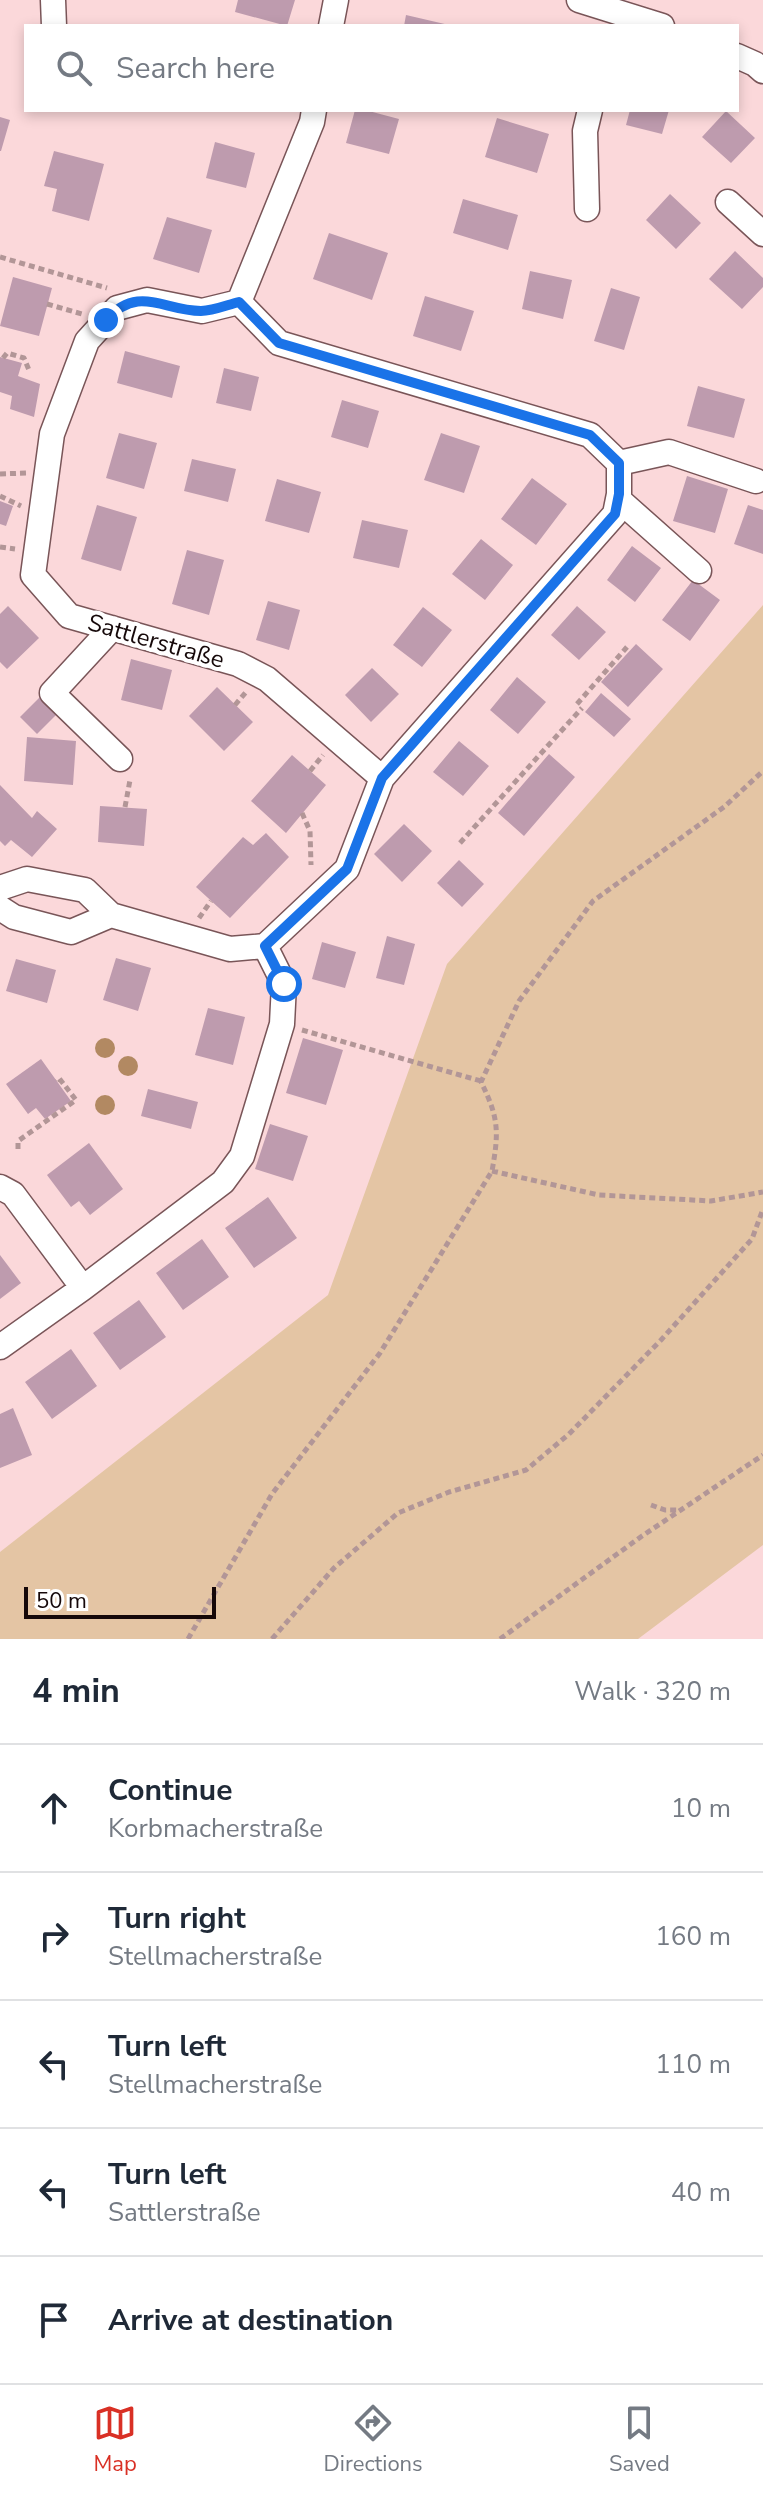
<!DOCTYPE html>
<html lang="en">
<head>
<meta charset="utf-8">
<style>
	:root { --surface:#fff; --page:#f6f6f7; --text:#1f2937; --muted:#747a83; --line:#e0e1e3; --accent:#d93025 }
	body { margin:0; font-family:"Nunito Sans",sans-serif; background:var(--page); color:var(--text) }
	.scale { position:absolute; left:24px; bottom:20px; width:192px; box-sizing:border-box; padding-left:8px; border:4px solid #150809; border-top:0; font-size:22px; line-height:28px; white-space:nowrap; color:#150809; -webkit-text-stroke:6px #fff; paint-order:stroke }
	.stop { position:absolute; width:24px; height:24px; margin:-18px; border:6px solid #1a73e8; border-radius:50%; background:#fff }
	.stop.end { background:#1a73e8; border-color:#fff; box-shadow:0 2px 8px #0008 }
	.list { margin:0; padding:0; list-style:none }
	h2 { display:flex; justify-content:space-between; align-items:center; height:104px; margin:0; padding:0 32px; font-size:34px }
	h2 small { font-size:26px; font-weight:400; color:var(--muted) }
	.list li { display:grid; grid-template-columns:52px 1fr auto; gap:24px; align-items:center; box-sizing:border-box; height:128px; padding:0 32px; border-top:2px solid var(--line) }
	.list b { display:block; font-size:30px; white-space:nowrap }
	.list p { margin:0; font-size:26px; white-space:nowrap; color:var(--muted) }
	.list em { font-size:26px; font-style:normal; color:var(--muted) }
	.icon { flex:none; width:44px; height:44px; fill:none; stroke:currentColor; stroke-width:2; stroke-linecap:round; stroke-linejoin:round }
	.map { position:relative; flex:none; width:763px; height:1639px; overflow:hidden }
	.search { position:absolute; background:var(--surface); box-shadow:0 4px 12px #0003; left:24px; right:24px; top:24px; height:88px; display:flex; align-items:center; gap:20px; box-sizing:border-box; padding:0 28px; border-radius:0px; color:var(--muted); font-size:30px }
	.sheet { height:744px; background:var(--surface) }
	nav { display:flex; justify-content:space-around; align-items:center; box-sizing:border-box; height:112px; border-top:2px solid var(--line); background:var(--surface); font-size:22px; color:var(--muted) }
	nav a { display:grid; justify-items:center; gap:4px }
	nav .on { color:var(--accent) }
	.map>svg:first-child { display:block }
	.green { fill:#e4c5a4 }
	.building { fill:#be9bae }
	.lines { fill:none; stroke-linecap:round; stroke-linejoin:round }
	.minor-casing { stroke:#795558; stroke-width:27 }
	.path { stroke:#b29697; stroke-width:5; stroke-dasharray:6 4; stroke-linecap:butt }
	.minor { stroke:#fff; stroke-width:24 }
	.tree { fill:#b28962 }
	.route { stroke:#1a73e8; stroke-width:10 }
	.labels { text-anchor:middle; stroke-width:8; stroke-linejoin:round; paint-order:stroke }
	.street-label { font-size:24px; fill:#150809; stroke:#fff }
</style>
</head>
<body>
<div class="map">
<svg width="763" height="1639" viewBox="0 0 763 1639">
	<rect width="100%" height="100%" fill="#fbd8da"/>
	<path class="green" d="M763 605V1545L638 1639H0V1552L328 1295 447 964Z"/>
	<path class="building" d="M238 0H295L287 26 235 12Z
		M406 15 449 25V26H404Z
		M355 110H365L399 119 389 154 346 143Z
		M630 110H669L662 134 626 125Z
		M726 111 755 138 731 163 702 137Z
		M0 117 10 120 1 151H0Z
		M497 118 549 134 537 173 485 157Z
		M215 142 255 153 246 188 206 178Z
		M54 151 104 164 89 221 52 211 57 189 44 186Z
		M670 194 701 223 676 249 646 220Z
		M463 199 518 215 508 250 453 233Z
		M167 217 212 230 199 273 153 259Z
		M329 233 388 253 372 300 313 279Z
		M735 251 763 278V287L742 309 709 279Z
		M530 271 572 280 563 319 522 309Z
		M13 277 52 288 39 336 0 326Z
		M611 288 640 297 624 350 594 341Z
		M425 296 474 311 461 351 413 336Z
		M125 351 180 366 172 398 117 383Z
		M0 357 22 363 18 376 40 384 34 417 10 409 12 396 0 392Z
		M224 368 259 377 251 411 216 403Z
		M698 386 745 399 734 438 687 426Z
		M342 400 379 411 368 448 331 437Z
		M119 433 157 443 144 489 106 478Z
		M441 433 480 446 464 493 424 480Z
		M192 459 236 469 228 502 184 491Z
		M687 476 728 489 715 533 673 521Z
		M532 478 567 504 536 545 501 519Z
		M277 479 321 492 309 533 265 521Z
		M0 501 13 506 6 526 0 524Z
		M97 505 137 517 121 571 81 559Z
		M748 505 763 510V554L734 544Z
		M362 520 408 530 399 568 353 558Z
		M481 539 513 565 485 600 452 574Z
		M632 546 661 568 635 602 607 580Z
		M187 550 224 560 209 615 172 604Z
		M693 580 720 600 690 641 662 620Z
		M268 601 300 610 289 650 256 640Z
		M8 606 39 638 7 669 0 662V614Z
		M577 606 606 632 579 660 551 635Z
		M423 607 452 630 422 667 393 645Z
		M636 644 663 669 628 707 601 682Z
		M131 659 172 670 162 710 121 700Z
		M372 668 399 694 371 722 345 695Z
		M517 677 546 702 518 734 490 710Z
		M217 687 253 722 224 751 189 716Z
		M44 693 61 710 37 734 20 717Z
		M601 693 631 719 614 737 585 712Z
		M27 737 76 741 73 785 24 781Z
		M459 741 489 766 463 796 433 772Z
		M549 754 575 777 524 836 498 813Z
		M292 755 326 785 286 833 251 801Z
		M0 785 32 818 37 811 57 829 32 857 11 840 5 846 0 841Z
		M100 806 147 809 144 846 98 842Z
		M404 824 432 851 402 882 374 854Z
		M266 833 289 857 230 918 196 887 243 837 253 845Z
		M459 860 484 884 462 907 437 883Z
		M387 936 415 944 404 985 376 978Z
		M322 942 356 952 345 988 312 979Z
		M116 958 151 968 138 1011 103 1000Z
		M16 959 56 970 47 1003 6 991Z
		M208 1008 245 1017 233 1065 195 1055Z
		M303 1038 343 1050 326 1105 286 1093Z
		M41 1059 71 1101 45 1119 36 1108 28 1114 6 1084Z
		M148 1089 198 1102 191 1129 141 1116Z
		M270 1124 308 1136 293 1181 255 1169Z
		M89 1143 123 1189 90 1215 79 1201 71 1207 47 1175Z
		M268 1197 297 1238 254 1268 225 1228Z
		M202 1239 229 1277 183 1310 156 1273Z
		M0 1255 21 1283 0 1299Z
		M139 1300 166 1337 120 1370 93 1333Z
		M71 1349 97 1386 52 1419 25 1382Z
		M13 1408 32 1455 0 1468V1414Z"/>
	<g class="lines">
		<defs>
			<path id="minor" d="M53 0 54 26
				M579 0 662 26
				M331 26 336 0
				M737 56 755 64 763 71
				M728 202 763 234
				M587 209 585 131 590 110
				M239 302 202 311 147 300 117 308 87 341 52 434 33 575 69 616 238 664 267 679 382 778
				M239 302 312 122 314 110
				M619 463 669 452 756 481
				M618 499 699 571
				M112 628 52 693 120 759
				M0 888 27 879 85 890 111 915 230 949 265 946 347 869 382 778 615 514 619 494V463L590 435 279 343 239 302
				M0 908 14 917 71 932 111 915
				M0 1187 13 1194 83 1288
				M0 1347 83 1288 223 1182 242 1156 282 1024 284 984 265 946"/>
		</defs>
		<use href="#minor" class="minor-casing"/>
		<path class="path" d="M0 257 107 288
			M47 304 82 314
			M3 358 7 353 24 358 29 370
			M0 474 26 473
			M0 496 21 506
			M0 547 15 549
			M577 704 627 647
			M235 705 246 692
			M310 771 323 755
			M125 807 130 780
			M302 813 310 831 311 865
			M460 843 582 708
			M199 918 211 901
			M302 1030 481 1081
			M18 1149V1141L76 1100 59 1078 57 1081
			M492 1171 599 1195 711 1201 763 1192
			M651 1505 665 1510H677
			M188 1639 272 1494 380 1353 492 1171C499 1132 499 1118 481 1082L519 1001 593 901 724 807 763 771
			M272 1639 334 1568 398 1513 449 1492 526 1470 569 1434 661 1340 752 1239 763 1209
			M500 1639 642 1536 763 1455"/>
		<use href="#minor" class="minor"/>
	</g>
	<g class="tree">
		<circle cx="105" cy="1048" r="10"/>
		<circle cx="128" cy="1066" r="10"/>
		<circle cx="105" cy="1105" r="10"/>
	</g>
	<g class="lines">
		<path class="route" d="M106 320C139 284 163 311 201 311 213 311 227 305 239 302L279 343 590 435 619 463V494L615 514 382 778 347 869 265 946 284 984"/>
	</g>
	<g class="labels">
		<g class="street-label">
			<text transform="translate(156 641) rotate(16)" y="8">Sattlerstraße</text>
		</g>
	</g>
</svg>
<div class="scale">50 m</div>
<div class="stop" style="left:284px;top:984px"></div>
<div class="stop end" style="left:106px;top:320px"></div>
<div class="search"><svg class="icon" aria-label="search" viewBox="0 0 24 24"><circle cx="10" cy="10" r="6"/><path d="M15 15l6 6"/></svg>Search here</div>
</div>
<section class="sheet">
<h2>4 min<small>Walk · 320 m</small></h2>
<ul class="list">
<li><svg class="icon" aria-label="ahead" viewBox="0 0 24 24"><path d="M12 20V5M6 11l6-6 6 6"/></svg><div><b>Continue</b><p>Korbmacherstraße</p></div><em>10 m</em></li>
<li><svg class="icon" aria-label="right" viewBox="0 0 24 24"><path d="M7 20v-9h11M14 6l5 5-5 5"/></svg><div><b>Turn right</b><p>Stellmacherstraße</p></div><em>160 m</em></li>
<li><svg class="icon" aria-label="left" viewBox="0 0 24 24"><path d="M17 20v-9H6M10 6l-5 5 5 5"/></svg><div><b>Turn left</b><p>Stellmacherstraße</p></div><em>110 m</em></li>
<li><svg class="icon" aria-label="left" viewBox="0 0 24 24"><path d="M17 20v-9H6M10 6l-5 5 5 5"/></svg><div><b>Turn left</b><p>Sattlerstraße</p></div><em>40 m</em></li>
<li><svg class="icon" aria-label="arrive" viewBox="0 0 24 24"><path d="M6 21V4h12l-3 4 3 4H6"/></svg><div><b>Arrive at destination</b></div></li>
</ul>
</section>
<nav>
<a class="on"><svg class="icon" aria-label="map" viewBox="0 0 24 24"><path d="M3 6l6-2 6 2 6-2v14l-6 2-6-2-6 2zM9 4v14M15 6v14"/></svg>Map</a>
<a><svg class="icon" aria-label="directions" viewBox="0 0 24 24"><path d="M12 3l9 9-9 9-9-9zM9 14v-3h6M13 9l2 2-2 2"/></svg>Directions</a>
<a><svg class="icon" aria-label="saved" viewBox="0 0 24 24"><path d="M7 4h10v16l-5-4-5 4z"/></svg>Saved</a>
</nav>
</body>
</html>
